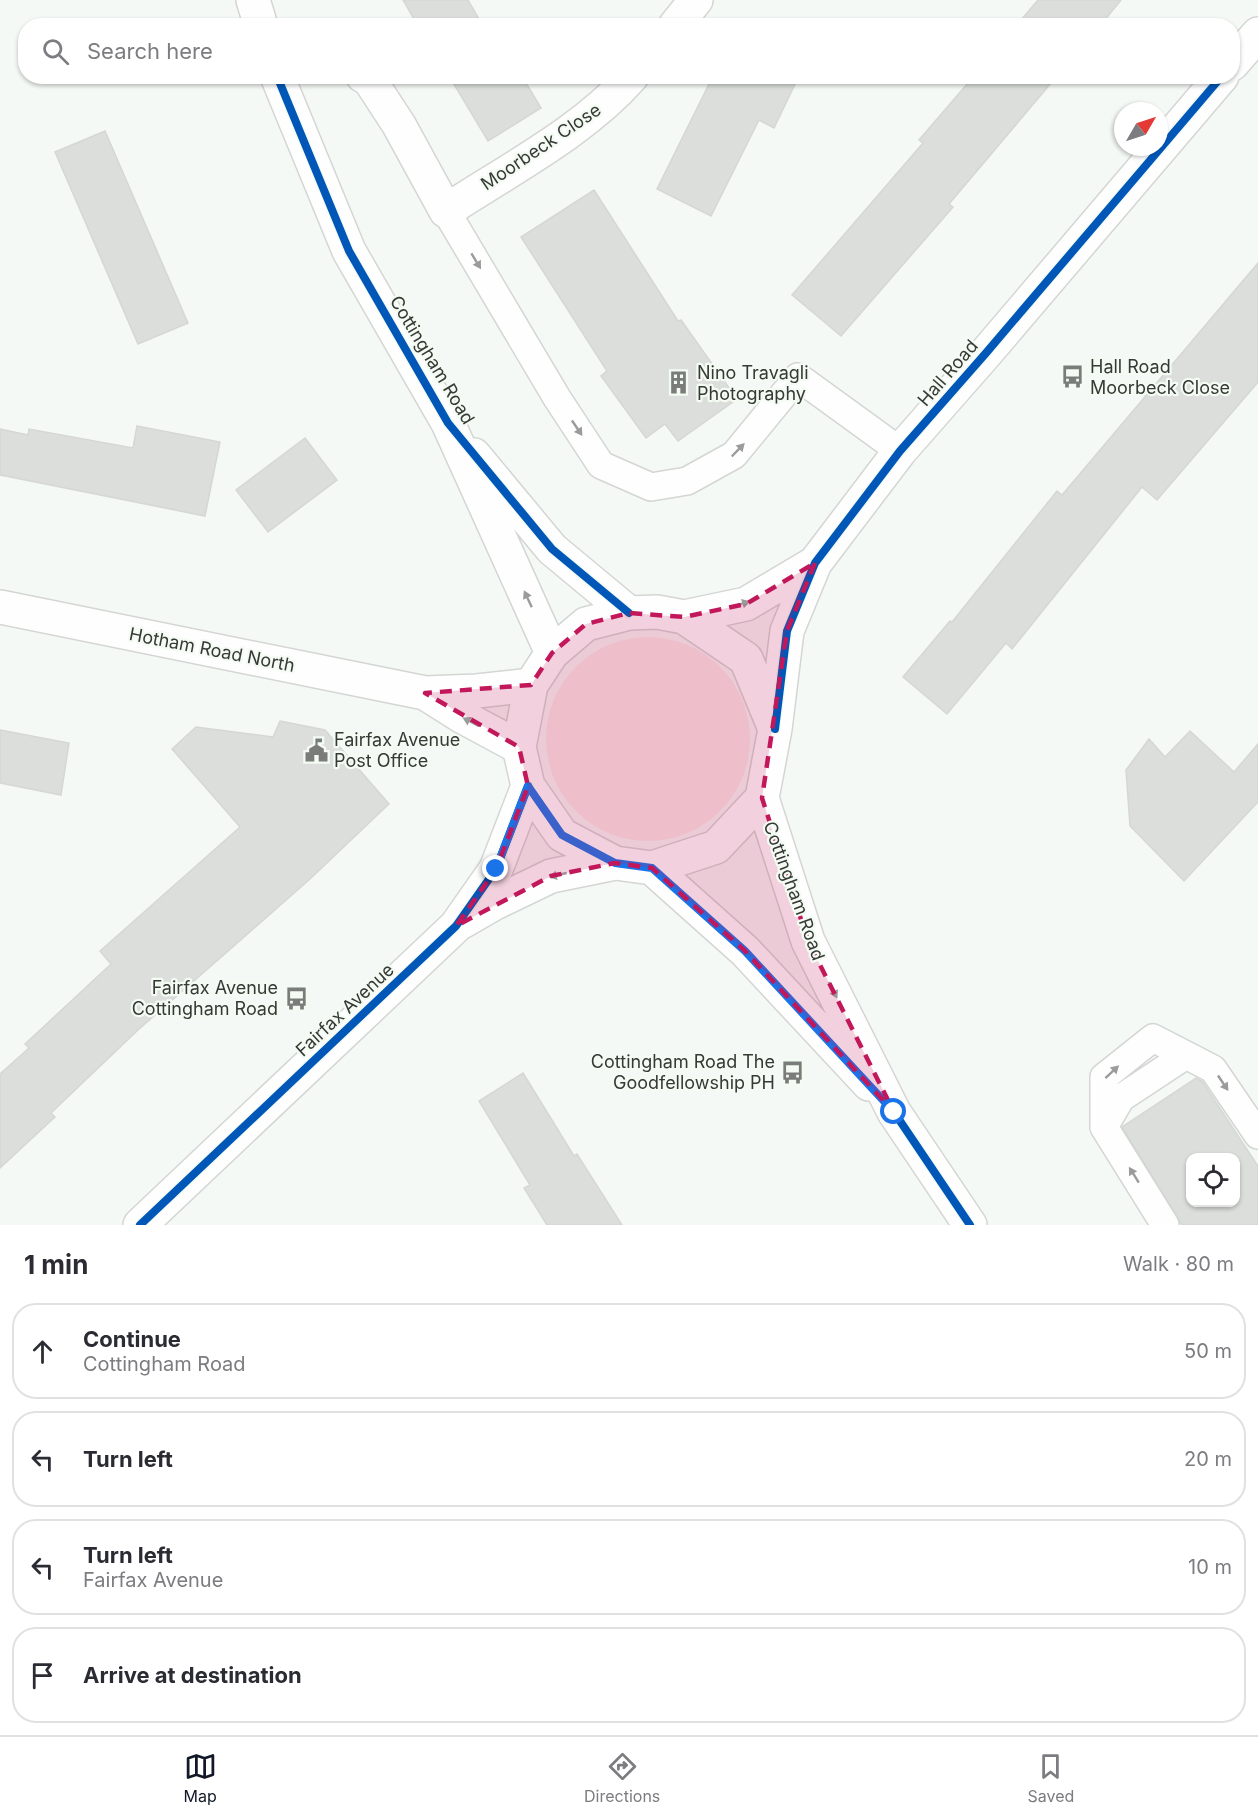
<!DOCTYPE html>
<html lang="en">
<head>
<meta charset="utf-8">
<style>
	:root { --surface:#fff; --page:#f7f7f7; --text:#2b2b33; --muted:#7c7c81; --line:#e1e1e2; --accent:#111827 }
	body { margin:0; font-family:Inter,sans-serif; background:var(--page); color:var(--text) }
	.controls { position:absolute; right:18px; bottom:18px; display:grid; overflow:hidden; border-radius:12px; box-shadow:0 2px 4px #0004 }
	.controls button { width:54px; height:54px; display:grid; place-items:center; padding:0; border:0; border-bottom:2px solid var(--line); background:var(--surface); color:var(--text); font:30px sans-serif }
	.compass { position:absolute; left:1114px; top:102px; width:54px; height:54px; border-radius:50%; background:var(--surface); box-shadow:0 2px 4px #0004; rotate:51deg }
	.stop { position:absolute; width:18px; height:18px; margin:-14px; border:4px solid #1a73e8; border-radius:50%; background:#fff }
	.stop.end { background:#1a73e8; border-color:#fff; box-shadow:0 2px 6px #0008 }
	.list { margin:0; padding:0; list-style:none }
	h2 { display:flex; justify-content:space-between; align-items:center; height:78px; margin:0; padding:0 24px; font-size:26px }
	h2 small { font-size:20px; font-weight:400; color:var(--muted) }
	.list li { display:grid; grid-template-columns:39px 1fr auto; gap:18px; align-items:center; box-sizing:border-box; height:96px; margin:0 12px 12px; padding:0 12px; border:2px solid var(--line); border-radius:24px }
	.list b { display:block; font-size:22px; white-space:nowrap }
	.list p { margin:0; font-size:20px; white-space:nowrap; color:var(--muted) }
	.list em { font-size:20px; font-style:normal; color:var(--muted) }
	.icon { flex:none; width:33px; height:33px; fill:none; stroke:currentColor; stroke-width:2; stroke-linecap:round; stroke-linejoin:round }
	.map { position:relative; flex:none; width:1258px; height:1225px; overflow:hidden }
	.search { position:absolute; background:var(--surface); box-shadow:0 2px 4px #0004; left:18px; right:18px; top:18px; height:66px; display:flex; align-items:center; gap:15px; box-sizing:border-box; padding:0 21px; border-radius:24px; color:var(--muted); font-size:22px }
	.sheet { height:510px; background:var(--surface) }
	nav { display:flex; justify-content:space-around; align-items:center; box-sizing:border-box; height:84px; border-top:2px solid var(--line); background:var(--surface); font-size:16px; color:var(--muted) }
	nav a { display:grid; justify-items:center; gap:3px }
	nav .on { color:var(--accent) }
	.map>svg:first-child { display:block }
	.green { fill:#f9e9e6 }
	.building { fill:#dbdedb; stroke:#d5d7d5; stroke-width:1.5; fill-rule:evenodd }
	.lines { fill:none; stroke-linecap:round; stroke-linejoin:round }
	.lane-casing { stroke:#d3d6d3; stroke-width:30 }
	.street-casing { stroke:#d3d6d3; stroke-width:36 }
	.secondary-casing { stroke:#d3d6d3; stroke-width:36 }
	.lane { stroke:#fefefe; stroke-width:27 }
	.street { stroke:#fefefe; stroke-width:33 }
	.secondary { stroke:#fefefe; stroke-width:33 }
	.cycleway-casing { stroke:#f3fbf3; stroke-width:11 }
	.cycleway { stroke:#0057b8; stroke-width:8 }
	.oneway { fill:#9a9c9a }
	.route { stroke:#1a73e8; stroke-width:8 }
	.marked { fill:#c2185b; fill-opacity:0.2; stroke:#c2185b; stroke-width:4.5; stroke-dasharray:12 8; stroke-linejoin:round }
	.labels { text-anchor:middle; stroke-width:4.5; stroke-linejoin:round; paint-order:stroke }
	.street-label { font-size:18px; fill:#363936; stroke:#f3fbf3 }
	.poi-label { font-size:18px; fill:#363936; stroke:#f3fbf3; text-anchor:start }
</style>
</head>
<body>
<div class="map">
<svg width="1258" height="1225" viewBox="0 0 1258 1225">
	<rect width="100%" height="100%" fill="#f5f9f5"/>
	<path class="green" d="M546 739a102 102 0 1 1 204 0a102 102 0 1 1-204 0Z"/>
	<path class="building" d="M403 0H468L483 26H418Z
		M1038 0H1121L1100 26H1016Z
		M449 76H522L541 108 488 141Z
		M713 76H799L774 128 759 120 711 216 657 189Z
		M974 76H1057L949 204 953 207 841 336 792 295 923 143 919 140Z
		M105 131 188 323 138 344 55 152Z
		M594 190 678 321 681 320 737 399 678 441 665 424 646 438 601 376 607 371 521 237Z
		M1258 263V382L1157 500 1142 487 1012 649 1006 643 947 714 903 677 950 621 952 622 1057 491 1062 495Z
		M137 426 220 442 205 516 0 475V429L28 435 29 429 133 448Z
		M305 438 337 480 268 532 236 490Z
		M280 721 325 730 389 804 310 879 138 1030 51 1113 55 1117 0 1168V1074L29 1048 25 1044 111 964 100 951 240 827 172 749 196 727 273 737Z
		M0 730 69 743 61 795 0 783Z
		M1190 731 1234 772 1258 744V802L1184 881 1130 826 1126 770 1149 739 1165 757Z
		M523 1073 574 1156 577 1154 622 1225H547L524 1188 530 1185 479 1101Z
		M1196 1078 1202 1081 1258 1166V1225H1182L1122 1127ZM1191 1158H1236V1203H1191Z"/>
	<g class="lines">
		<defs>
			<path id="lane" d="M446 211 557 398 601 465 651 487 687 481 734 455 798 377 900 451
				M1104 1126V1077L1153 1038 1186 1055
				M1165 1225 1104 1127 1121 1098 1186 1055 1213 1069 1258 1135"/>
			<path id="street" d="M675 26 696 0
				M363 76 369 79 399 125 446 211C508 170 583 132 632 76
				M0 607 425 693 477 691 531 685
				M425 693 463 717 519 747"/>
			<path id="secondary" d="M253 0 261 26
				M1232 64 1258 34
				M277 76 349 251 448 423 552 653
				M474 455 552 549 629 613
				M684 617 746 604 815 563
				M775 729 746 659 684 617 657 612 629 613 586 624 552 653 531 685 519 747 528 786 562 835 615 863 652 868 716 847 762 798 775 729 787 631 815 563 900 451 986 353 1222 76
				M762 798 808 941 894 1112 970 1225
				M652 868 745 951 869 1084
				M462 922 495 903 551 876 615 863
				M140 1225 456 926 496 869 528 786"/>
		</defs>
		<use href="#lane" class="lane-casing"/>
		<use href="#street" class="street-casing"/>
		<use href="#secondary" class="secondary-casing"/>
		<use href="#lane" class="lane"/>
		<use href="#street" class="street"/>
		<use href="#secondary" class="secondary"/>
		<defs>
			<path id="cycleway" d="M277 76 349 251 448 423 552 549 629 613
				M775 729 787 631 815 563 900 451 986 353 1222 76
				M894 1112 970 1225
				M140 1225 456 926 496 869 528 786"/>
		</defs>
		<use href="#cycleway" class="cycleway-casing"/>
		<use href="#cycleway" class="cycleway"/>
	</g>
	<defs><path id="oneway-solid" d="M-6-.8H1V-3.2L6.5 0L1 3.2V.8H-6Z" transform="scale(1.5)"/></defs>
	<g class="oneway">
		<use href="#oneway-solid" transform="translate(476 261) rotate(59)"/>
		<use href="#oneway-solid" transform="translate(577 428) rotate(56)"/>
		<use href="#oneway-solid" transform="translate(738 450) rotate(-46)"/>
		<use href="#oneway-solid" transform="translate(528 599) rotate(-115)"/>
		<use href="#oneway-solid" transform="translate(741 604) rotate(-17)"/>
		<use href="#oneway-solid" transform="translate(471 722) rotate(-152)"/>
		<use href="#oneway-solid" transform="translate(558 875) rotate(167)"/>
		<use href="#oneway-solid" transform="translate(833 990) rotate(63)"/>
		<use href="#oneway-solid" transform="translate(1112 1072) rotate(-43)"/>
		<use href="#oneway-solid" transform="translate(1223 1083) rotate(56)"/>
		<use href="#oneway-solid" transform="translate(1134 1175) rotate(-122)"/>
	</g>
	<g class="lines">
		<path class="route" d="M496 869 528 786 562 835 615 863 652 868 745 951 894 1112"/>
	</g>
	<path class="marked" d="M815 563 787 631 762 798 808 941 894 1112 745 951 652 868 615 863 551 876 456 926 496 869 528 786 519 747 425 693 531 685 552 653 586 624 629 613 684 617 746 604Z"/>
	<defs>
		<symbol id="bus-bare" viewBox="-9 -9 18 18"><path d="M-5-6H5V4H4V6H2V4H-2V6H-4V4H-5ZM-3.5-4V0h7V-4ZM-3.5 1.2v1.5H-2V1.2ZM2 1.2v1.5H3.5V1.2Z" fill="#797c79" stroke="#f3fbf3" stroke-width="2.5" paint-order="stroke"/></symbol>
		<symbol id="building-bare" viewBox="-9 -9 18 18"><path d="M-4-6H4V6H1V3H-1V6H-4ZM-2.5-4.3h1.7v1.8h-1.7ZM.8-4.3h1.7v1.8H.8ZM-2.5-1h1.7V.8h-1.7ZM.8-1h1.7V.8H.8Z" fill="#797c79" stroke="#f3fbf3" stroke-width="2.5" paint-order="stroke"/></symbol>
		<symbol id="civic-bare" viewBox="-9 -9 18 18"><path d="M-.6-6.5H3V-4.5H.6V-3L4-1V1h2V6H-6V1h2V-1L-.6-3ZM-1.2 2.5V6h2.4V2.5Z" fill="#797c79" stroke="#f3fbf3" stroke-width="2.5" paint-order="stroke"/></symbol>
	</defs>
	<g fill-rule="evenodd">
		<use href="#bus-bare" x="1056" y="360" width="33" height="33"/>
		<use href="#building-bare" x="662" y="366" width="33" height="33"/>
		<use href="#civic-bare" x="300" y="734" width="33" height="33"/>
		<use href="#bus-bare" x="280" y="982" width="33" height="33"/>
		<use href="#bus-bare" x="776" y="1056" width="33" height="33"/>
	</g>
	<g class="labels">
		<g class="street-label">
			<text transform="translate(541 147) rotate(-34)" y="6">Moorbeck Close</text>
			<text transform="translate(432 360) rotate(59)" y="6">Cottingham Road</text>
			<text transform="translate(948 373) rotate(-49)" y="6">Hall Road</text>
			<text transform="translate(212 650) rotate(11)" y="6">Hotham Road North</text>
			<text transform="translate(794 891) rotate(70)" y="6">Cottingham Road</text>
			<text transform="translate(345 1010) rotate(-43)" y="6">Fairfax Avenue</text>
		</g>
		<g class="poi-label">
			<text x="1090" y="373">Hall Road<tspan x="1090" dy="21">Moorbeck Close</tspan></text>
			<text x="697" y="379">Nino Travagli<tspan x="697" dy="21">Photography</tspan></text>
			<text x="334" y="746">Fairfax Avenue<tspan x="334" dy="21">Post Office</tspan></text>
			<text x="278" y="994" text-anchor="end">Fairfax Avenue<tspan x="278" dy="21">Cottingham Road</tspan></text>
			<text x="775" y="1068" text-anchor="end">Cottingham Road The<tspan x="775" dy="21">Goodfellowship PH</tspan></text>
		</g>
	</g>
</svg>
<div class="controls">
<button><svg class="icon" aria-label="locate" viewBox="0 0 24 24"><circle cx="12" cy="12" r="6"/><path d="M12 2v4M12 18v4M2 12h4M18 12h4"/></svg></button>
</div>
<svg class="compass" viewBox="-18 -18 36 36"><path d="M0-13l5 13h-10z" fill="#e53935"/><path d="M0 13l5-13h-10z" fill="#7c7c81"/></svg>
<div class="stop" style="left:894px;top:1112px"></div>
<div class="stop end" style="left:496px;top:869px"></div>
<div class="search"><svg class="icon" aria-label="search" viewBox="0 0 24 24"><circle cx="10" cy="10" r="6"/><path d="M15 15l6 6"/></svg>Search here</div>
</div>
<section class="sheet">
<h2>1 min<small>Walk · 80 m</small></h2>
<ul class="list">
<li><svg class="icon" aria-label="ahead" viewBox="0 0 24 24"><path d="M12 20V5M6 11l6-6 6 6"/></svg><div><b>Continue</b><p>Cottingham Road</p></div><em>50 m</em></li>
<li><svg class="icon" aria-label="left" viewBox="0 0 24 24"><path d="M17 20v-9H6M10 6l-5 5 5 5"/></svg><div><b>Turn left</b></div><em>20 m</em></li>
<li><svg class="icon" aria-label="left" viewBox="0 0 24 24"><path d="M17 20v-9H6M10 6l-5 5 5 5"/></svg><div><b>Turn left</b><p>Fairfax Avenue</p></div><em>10 m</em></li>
<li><svg class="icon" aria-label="arrive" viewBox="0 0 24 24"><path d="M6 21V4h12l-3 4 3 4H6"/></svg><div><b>Arrive at destination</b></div></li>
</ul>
</section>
<nav>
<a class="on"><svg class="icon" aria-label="map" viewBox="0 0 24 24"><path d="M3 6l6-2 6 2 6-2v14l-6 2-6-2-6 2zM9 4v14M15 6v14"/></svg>Map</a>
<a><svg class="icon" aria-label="directions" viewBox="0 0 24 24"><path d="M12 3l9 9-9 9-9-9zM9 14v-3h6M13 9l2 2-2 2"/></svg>Directions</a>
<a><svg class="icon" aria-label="saved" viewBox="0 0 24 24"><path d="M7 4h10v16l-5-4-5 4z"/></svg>Saved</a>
</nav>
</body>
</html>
